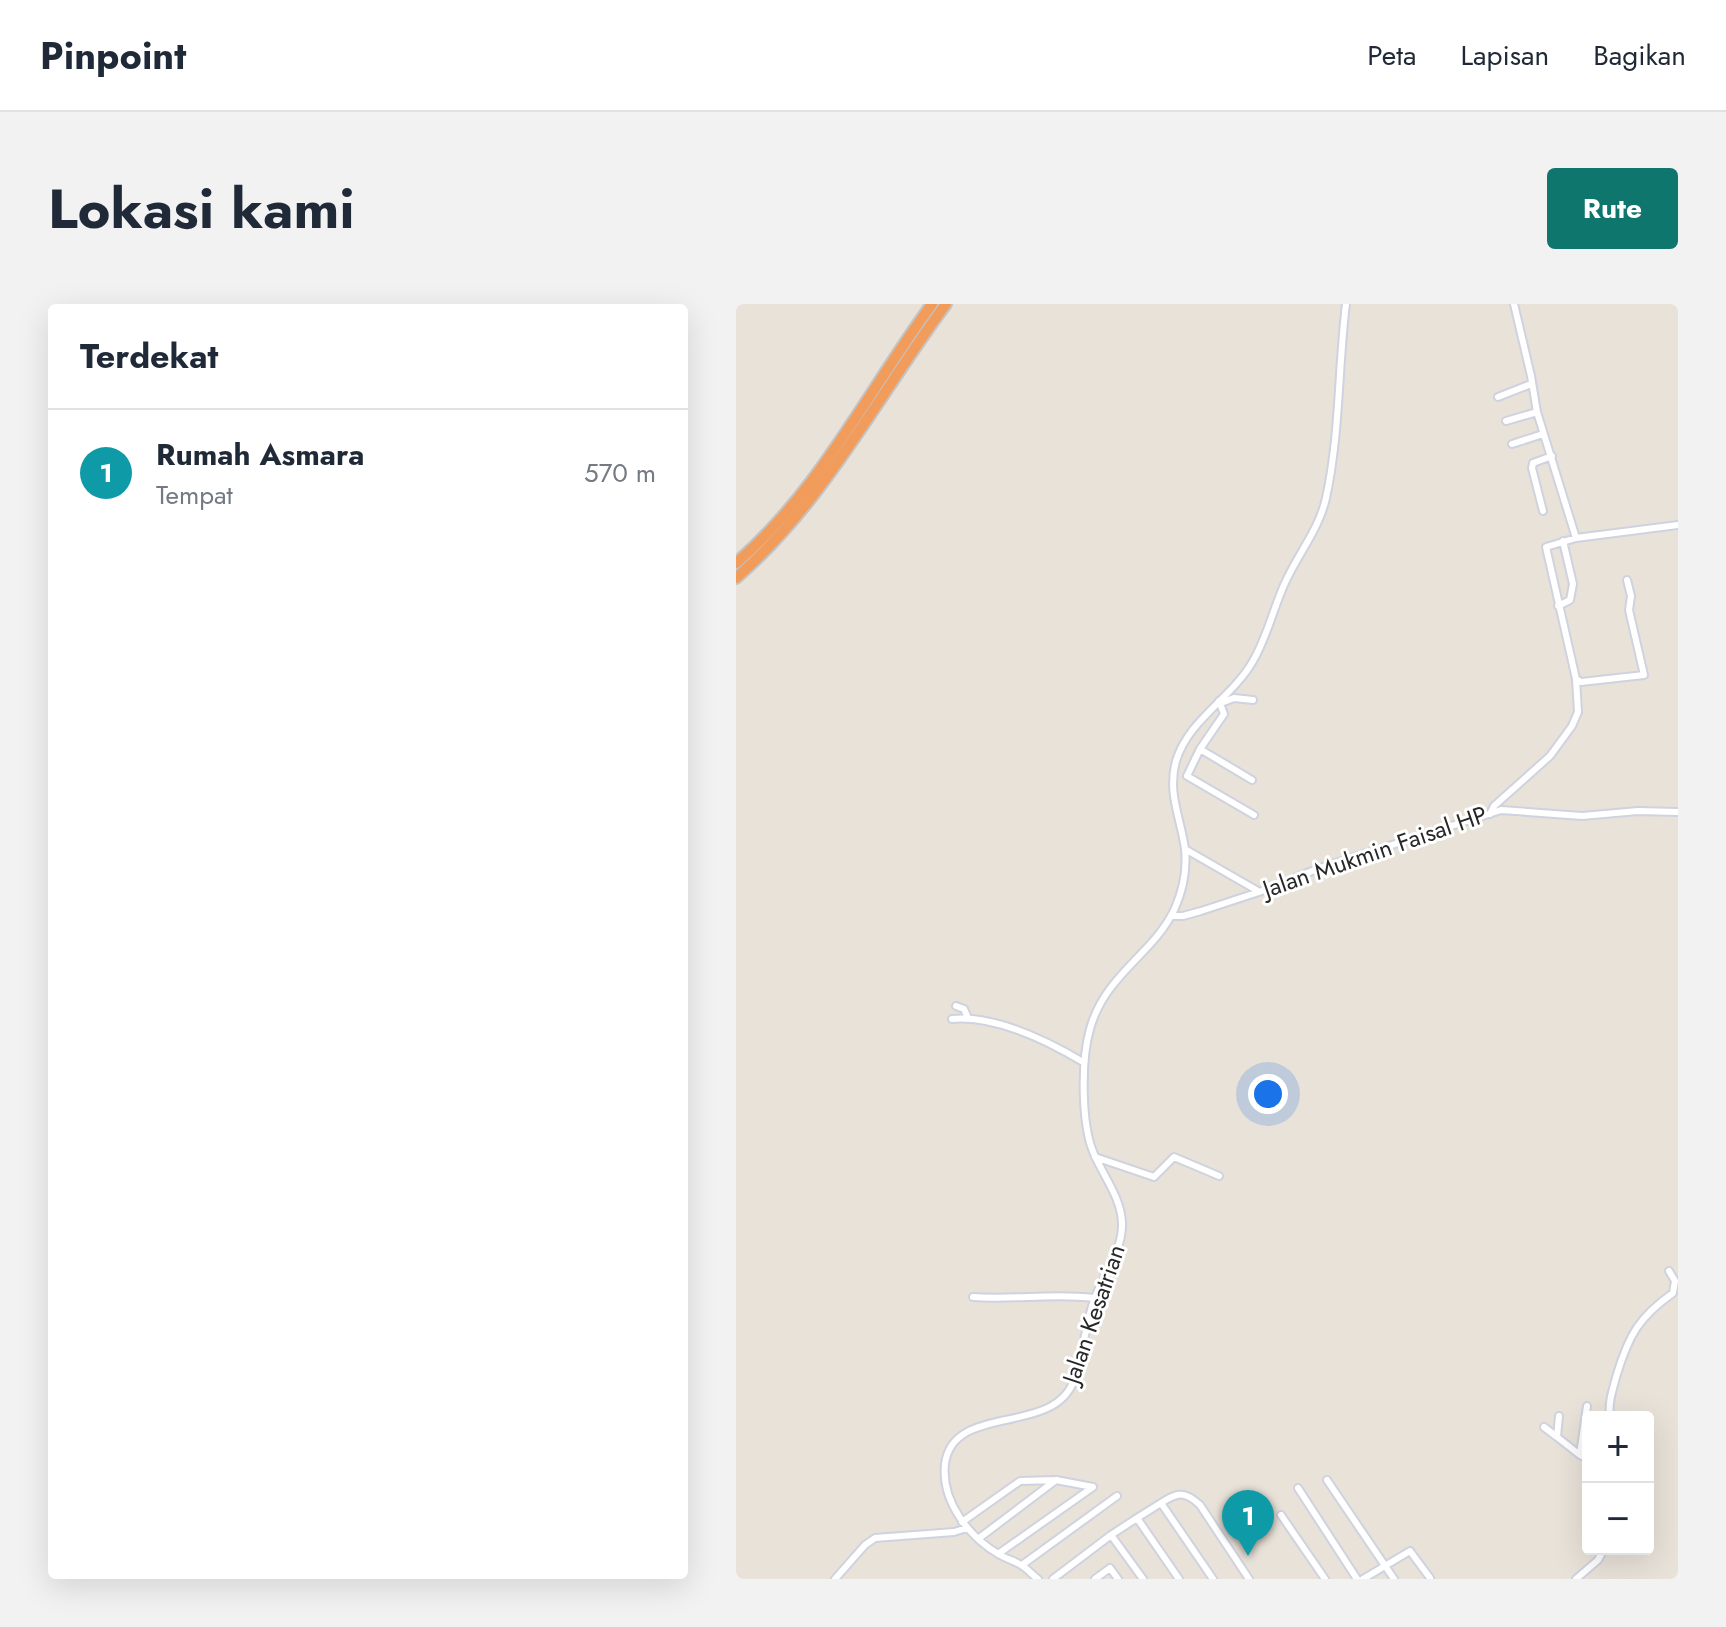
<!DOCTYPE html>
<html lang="id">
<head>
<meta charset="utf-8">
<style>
	:root { --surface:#fff; --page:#f2f2f3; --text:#1f2937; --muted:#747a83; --line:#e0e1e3; --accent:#0f766e }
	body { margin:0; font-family:Jost,sans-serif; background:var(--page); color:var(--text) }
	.controls { position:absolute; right:24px; bottom:24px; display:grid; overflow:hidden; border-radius:8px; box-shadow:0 8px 32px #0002 }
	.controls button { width:72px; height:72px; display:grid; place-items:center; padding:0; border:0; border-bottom:2px solid var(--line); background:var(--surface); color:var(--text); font:40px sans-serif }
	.you { position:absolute; left:532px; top:790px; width:28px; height:28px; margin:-20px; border:6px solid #fff; border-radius:50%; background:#1a73e8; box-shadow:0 0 0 12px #1a73e833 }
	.badge { display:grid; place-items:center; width:52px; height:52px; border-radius:50%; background:var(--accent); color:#fff; font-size:26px; font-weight:700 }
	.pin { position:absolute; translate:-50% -66px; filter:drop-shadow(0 2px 4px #0008) }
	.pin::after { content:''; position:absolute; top:42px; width:28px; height:24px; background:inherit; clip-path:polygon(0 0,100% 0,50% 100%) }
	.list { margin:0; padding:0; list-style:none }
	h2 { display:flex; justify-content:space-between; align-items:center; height:104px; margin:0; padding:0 32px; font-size:34px }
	h2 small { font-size:26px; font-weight:400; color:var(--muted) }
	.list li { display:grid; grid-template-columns:52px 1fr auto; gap:24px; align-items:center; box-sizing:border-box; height:128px; padding:0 32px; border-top:2px solid var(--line) }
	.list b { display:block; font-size:30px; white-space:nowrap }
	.list p { margin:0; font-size:26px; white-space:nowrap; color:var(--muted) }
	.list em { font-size:26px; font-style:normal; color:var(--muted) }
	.map { position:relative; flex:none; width:942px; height:1275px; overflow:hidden; border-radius:8px }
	header { display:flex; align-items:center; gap:48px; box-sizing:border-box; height:112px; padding:0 40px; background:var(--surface); border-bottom:2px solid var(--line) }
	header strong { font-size:38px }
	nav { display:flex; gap:44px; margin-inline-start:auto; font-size:28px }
	.intro { display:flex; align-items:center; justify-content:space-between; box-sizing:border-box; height:192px; padding:0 48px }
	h1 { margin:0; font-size:56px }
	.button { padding:20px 36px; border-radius:8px; background:var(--accent); color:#fff; font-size:28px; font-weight:700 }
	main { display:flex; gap:48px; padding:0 48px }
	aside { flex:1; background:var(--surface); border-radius:8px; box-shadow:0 8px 32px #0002 }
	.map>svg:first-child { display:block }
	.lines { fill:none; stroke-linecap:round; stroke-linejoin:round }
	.minor-casing { stroke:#cfd2df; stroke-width:10 }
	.motorway-casing { stroke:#c3c3c3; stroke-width:14 }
	.minor { stroke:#fff; stroke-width:6 }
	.motorway { stroke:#f29c5b; stroke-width:10 }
	.labels { text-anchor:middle; stroke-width:6; stroke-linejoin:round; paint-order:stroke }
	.street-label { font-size:24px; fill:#272727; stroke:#fff }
</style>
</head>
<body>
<header>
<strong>Pinpoint</strong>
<nav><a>Peta</a><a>Lapisan</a><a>Bagikan</a></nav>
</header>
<div class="intro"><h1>Lokasi kami</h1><a class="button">Rute</a></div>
<main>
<aside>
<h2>Terdekat<small></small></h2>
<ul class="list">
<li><span class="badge" style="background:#0f9aa8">1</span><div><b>Rumah Asmara</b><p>Tempat</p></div><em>570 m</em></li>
</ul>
</aside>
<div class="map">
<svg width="942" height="1275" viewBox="0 0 942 1275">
	<rect width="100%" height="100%" fill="#e9e2d9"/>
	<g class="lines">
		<defs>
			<path id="minor" d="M778 0 795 72 801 108 840 234
				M762 93 795 80
				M770 117 801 108
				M776 140 807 130
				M807 207 796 164 797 159 816 152
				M822 302 834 296 837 280 827 237
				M840 375 845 378 908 371 893 306 895 292 891 276
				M483 397 488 410 464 445 451 472 518 511
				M485 399 498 394 517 396
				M464 445 516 476
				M754 510 758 502 814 452 836 422 842 408 840 375 810 243 840 234 942 221
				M449 545 522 587
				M435 612H447L465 607 532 585 581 565 765 506 846 512 902 507 942 508
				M220 702 228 705 232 714
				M216 715C260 711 310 736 347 758
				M359 853 418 873 438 853 483 872
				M237 993C278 996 318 989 358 994
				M851 1102 844 1151 852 1155
				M823 1112 821 1133 844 1151
				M874 1113C872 1098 877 1085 881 1070 893 1031 903 1013 937 989L939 977 933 967
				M808 1123 821 1133
				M591 1176 658 1275
				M562 1184 621 1275
				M425 1199C442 1188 449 1187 464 1201L513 1275
				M545 1211 589 1275
				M401 1214 375 1231 407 1275
				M226 1218 284 1177 320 1176 357 1183
				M242 1235 320 1176
				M262 1250 357 1183
				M286 1261 381 1192
				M99 1275 129 1241 139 1234 218 1228 231 1224
				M302 1275C296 1271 291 1264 285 1261 279 1257 271 1255 264 1251 234 1234 205 1198 209 1160 217 1098 318 1133 338 1076 347 1050 349 1022 358 996 367 971 387 946 386 919 385 894 368 873 358 850 345 821 345 756 354 725 369 670 419 649 439 604 447 586 451 565 449 545 445 515 431 489 440 457 453 415 496 394 517 357 531 333 537 306 548 281 561 251 583 226 590 194 604 130 602 64 610 0
				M317 1275 375 1231
				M359 1275 374 1264 382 1275
				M443 1275 401 1214 425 1199 477 1275
				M627 1275 674 1247 694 1274
				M840 1275 862 1256 868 1245"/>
			<path id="motorway" d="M0 259C83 188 132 87 196 0
				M0 274C88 198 141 93 210 0"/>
		</defs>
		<use href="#minor" class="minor-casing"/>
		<use href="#motorway" class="motorway-casing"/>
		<use href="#minor" class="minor"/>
		<use href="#motorway" class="motorway"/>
	</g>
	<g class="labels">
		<g class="street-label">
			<text transform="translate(639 548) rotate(-19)" y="8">Jalan Mukmin Faisal HP</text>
			<text transform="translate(358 1010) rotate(-71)" y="8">Jalan Kesatrian</text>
		</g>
	</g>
</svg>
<div class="controls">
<button>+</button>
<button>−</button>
</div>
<div class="you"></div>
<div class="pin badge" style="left:512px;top:1252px;background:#0f9aa8">1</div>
</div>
</main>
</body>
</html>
